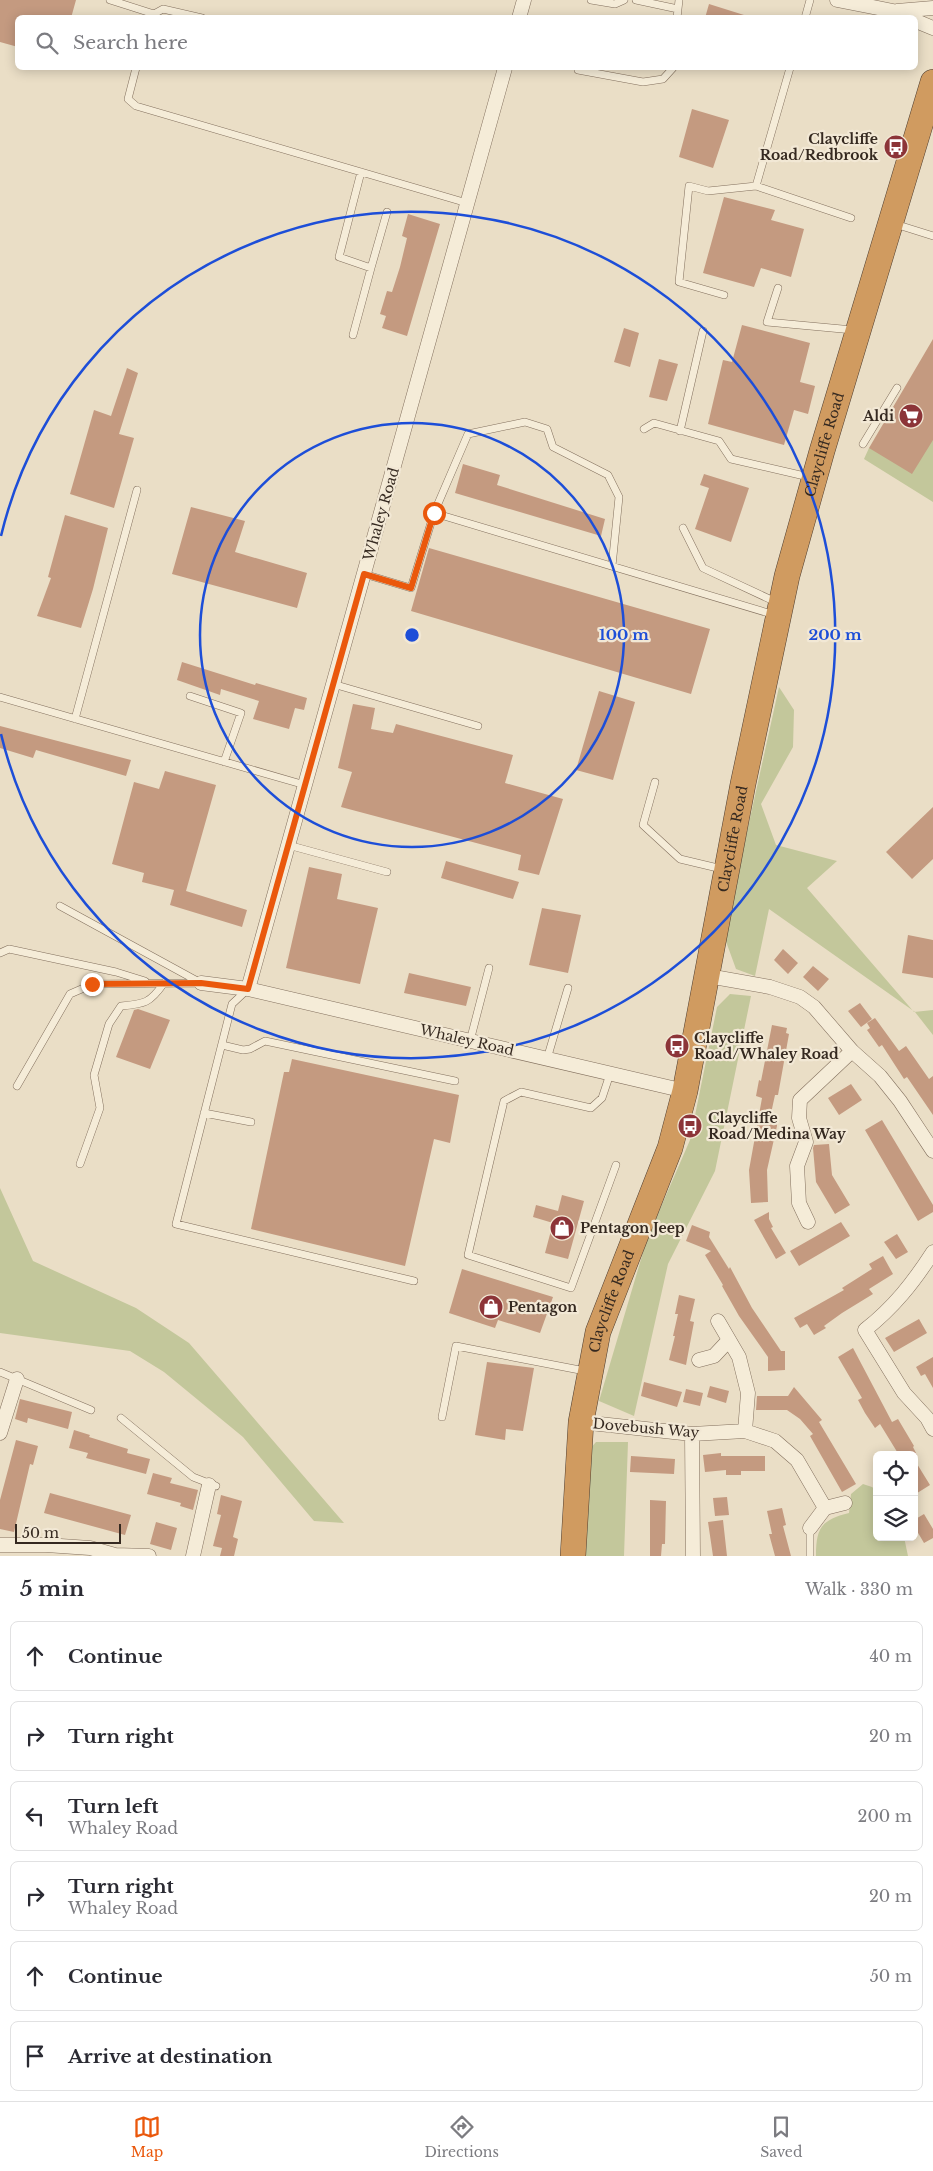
<!DOCTYPE html>
<html lang="en">
<head>
<meta charset="utf-8">
<style>
	:root { --surface:#fff; --page:#f7f7f7; --text:#2b2b33; --muted:#7c7c81; --line:#e1e1e2; --accent:#ea580c }
	body { margin:0; font-family:"Libre Baskerville",serif; background:var(--page); color:var(--text) }
	.controls { position:absolute; right:15px; bottom:15px; display:grid; overflow:hidden; border-radius:8px; box-shadow:0 2px 12px #0003 }
	.controls button { width:45px; height:45px; display:grid; place-items:center; padding:0; border:0; border-bottom:1px solid var(--line); background:var(--surface); color:var(--text); font:25px sans-serif }
	.scale { position:absolute; left:15px; bottom:12px; width:106px; box-sizing:border-box; padding-left:5px; border:2px solid #352920; border-top:0; font-size:14px; line-height:18px; white-space:nowrap; color:#352920; -webkit-text-stroke:4px #f2e8d5; paint-order:stroke }
	.stop { position:absolute; width:15px; height:15px; margin:-11px; border:4px solid #ea580c; border-radius:50%; background:#fff }
	.stop.end { background:#ea580c; border-color:#fff; box-shadow:0 1px 5px #0008 }
	.list { margin:0; padding:0; list-style:none }
	h2 { display:flex; justify-content:space-between; align-items:center; height:65px; margin:0; padding:0 20px; font-size:21px }
	h2 small { font-size:16px; font-weight:400; color:var(--muted) }
	.list li { display:grid; grid-template-columns:32px 1fr auto; gap:15px; align-items:center; box-sizing:border-box; height:70px; margin:0 10px 10px; padding:0 10px; border:1px solid var(--line); border-radius:8px }
	.list b { display:block; font-size:19px; white-space:nowrap }
	.list p { margin:0; font-size:16px; white-space:nowrap; color:var(--muted) }
	.list em { font-size:16px; font-style:normal; color:var(--muted) }
	.icon { flex:none; width:28px; height:28px; fill:none; stroke:currentColor; stroke-width:2; stroke-linecap:round; stroke-linejoin:round }
	.map { position:relative; flex:none; width:933px; height:1556px; overflow:hidden }
	.search { position:absolute; background:var(--surface); box-shadow:0 2px 12px #0003; left:15px; right:15px; top:15px; height:55px; display:flex; align-items:center; gap:12px; box-sizing:border-box; padding:0 18px; border-radius:8px; color:var(--muted); font-size:19px }
	.sheet { height:545px; background:var(--surface) }
	nav { display:flex; justify-content:space-around; align-items:center; box-sizing:border-box; height:70px; border-top:1px solid var(--line); background:var(--surface); font-size:14px; color:var(--muted) }
	nav a { display:grid; justify-items:center; gap:2px }
	nav .on { color:var(--accent) }
	.map>svg:first-child { display:block }
	.green { fill:#c3c79b }
	.building { fill:#c49a80 }
	.lines { fill:none; stroke-linecap:round; stroke-linejoin:round }
	.lane-casing { stroke:#83705e; stroke-width:8 }
	.street-casing { stroke:#83705e; stroke-width:15 }
	.highway-casing { stroke:#513f31; stroke-width:26 }
	.lane { stroke:#f5ecd8; stroke-width:7 }
	.street { stroke:#f5ecd8; stroke-width:14 }
	.highway { stroke:#d09b60; stroke-width:25 }
	.route { stroke:#ea580c; stroke-width:6 }
	.ring { fill:none; stroke:#1d4ed8; stroke-width:2.5 }
	.labels { text-anchor:middle; stroke-width:4.5; stroke-linejoin:round; paint-order:stroke }
	.poi-label { font-size:14px; font-weight:bold; fill:#352920; stroke:#f2e8d5; text-anchor:start }
	.street-label { font-size:14px; fill:#352920; stroke:#f2e8d5 }
	.centre { fill:#1d4ed8; stroke:#f2e8d5; stroke-width:2.5 }
	.ring-label { font-size:15px; text-anchor:middle; font-weight:bold; fill:#1d4ed8; stroke:#f2e8d5; stroke-width:4.5; stroke-linejoin:round; paint-order:stroke }
</style>
</head>
<body>
<div class="map">
<svg width="933" height="1556" viewBox="0 0 933 1556">
	<rect width="100%" height="100%" fill="#eadec6"/>
	<path class="green" d="M933 440V502L864 459 869 448Z
		M779 687 794 710 793 747 761 804 776 845 837 861 807 888 914 1012 933 1010V1035L915 1012 769 909 755 976 736 969 724 936Z
		M730 994 751 996 715 1171 668 1264 634 1416 599 1401 647 1239 690 1140 717 1007Z
		M0 1188 33 1261 136 1308 189 1343 344 1523 314 1521 243 1437 164 1372 130 1351 0 1333Z
		M596 1442H628L624 1556H584L589 1450Z
		M863 1484 872 1487 877 1491V1537H904L908 1556H816C816 1528 821 1520 849 1513L851 1494Z"/>
	<path class="building" d="M0 0H76L71 18H18V47L0 42Z
		M709 4 744 15 743 18H705Z
		M692 109 729 120 713 168 679 157Z
		M724 197 775 210 771 220 804 229 791 277 761 268 754 287 703 273Z
		M408 214 440 224 407 336 382 328 386 316 380 314 387 291 392 292 400 267 407 238 402 236Z
		M742 325 810 343 800 382 815 386 808 414 794 410 784 445 708 424 723 360 732 362Z
		M624 328 639 333 630 367 614 362Z
		M933 339V440L912 474 869 448Z
		M659 359 678 364 667 401 649 397Z
		M127 368 138 373 119 434 134 438 114 508 70 494 94 410 111 416Z
		M463 464 500 475 497 485 605 519 601 536 455 493Z
		M704 474 749 488 731 542 695 529 709 488 700 485Z
		M191 507 245 521 235 552 307 573 297 608 172 574Z
		M65 515 108 528 93 589 81 628 37 616 51 578 48 577Z
		M429 548 710 629 691 694 411 611Z
		M182 662 255 685 256 683 307 698 304 710 295 708 289 729 253 719 259 701 221 689 220 695 177 680Z
		M599 691 635 702 613 780 576 770Z
		M353 704 375 708 371 729 393 733 396 724 513 755 505 783 563 799 539 875 518 870 521 855 341 807 352 772 338 768Z
		M0 726 131 760 126 776 36 750 33 758 0 748Z
		M165 771 216 785 186 891 247 910 242 927 170 905 174 890 142 882 144 873 112 864 134 782 159 789Z
		M933 807V859L912 879 886 852Z
		M446 861 519 882 513 899 441 878Z
		M309 867 342 874 337 899 378 908 360 984 286 968Z
		M542 908 581 915 568 973 529 965Z
		M908 935 933 940V978L902 973Z
		M783 949 798 963 788 974 774 960Z
		M813 966 829 979 818 991 803 977Z
		M409 973 471 987 466 1006 404 993Z
		M860 1003 872 1019 861 1027 848 1011Z
		M138 1009 170 1020 150 1069 116 1057 134 1010Z
		M875 1018 899 1051 906 1046 929 1079 933 1076V1115L907 1077 904 1079 882 1045 879 1047 867 1030 870 1028 867 1023Z
		M772 1025 787 1028 786 1033 789 1034 778 1095H775L770 1118 777 1119V1126L767 1170 768 1202 751 1203 749 1170 762 1098 756 1096 759 1080 761 1081Z
		M292 1059 459 1095 450 1143 434 1139 405 1266 251 1229 284 1072H289Z
		M851 1084 862 1100 839 1115 828 1098Z
		M882 1120 933 1205V1212L918 1221 865 1130Z
		M829 1144 832 1175 850 1205 835 1214 816 1182 813 1148 814 1145Z
		M562 1195 584 1201 568 1259 545 1253 553 1223 533 1217 536 1205 558 1211Z
		M769 1212V1219L773 1227 771 1228 786 1253 776 1259 754 1220Z
		M841 1222 850 1236 799 1266 790 1251Z
		M692 1225 710 1232 709 1237 729 1269 730 1267 752 1308 781 1351H785V1370L768 1371V1357L739 1316 722 1286 723 1285 705 1255 711 1251 686 1241Z
		M897 1234 908 1252 896 1259 884 1242Z
		M883 1256 893 1274 869 1289 873 1294 842 1313 824 1326 826 1328 814 1335 807 1324 800 1328 794 1318 844 1290 842 1288 872 1269 869 1264Z
		M462 1269 553 1297 540 1333 498 1320 495 1328 449 1313Z
		M679 1295 695 1299 690 1321 694 1322 686 1365 669 1360 675 1336H673L678 1314H675Z
		M919 1319 927 1333 894 1352 885 1338Z
		M853 1348 892 1422 898 1419 914 1446 913 1447 917 1455H899L880 1424 875 1428 865 1413 858 1400 862 1398 838 1357Z
		M933 1357V1388L925 1374 921 1376 916 1367Z
		M487 1362 534 1368 523 1431 506 1429 505 1440 475 1435Z
		M644 1382 682 1392 677 1407 641 1396Z
		M710 1386 729 1391 726 1403 707 1397Z
		M794 1387 822 1420 819 1422 856 1484 842 1492 810 1436 813 1434 800 1419 787 1410H756L757 1396H788Z
		M686 1389 703 1393 700 1406 683 1402Z
		M20 1399 72 1412 68 1429 28 1418 27 1423 15 1419Z
		M74 1430 90 1435 89 1437 128 1449 127 1453 150 1459 146 1474 86 1458 88 1453 69 1448Z
		M16 1440 38 1446 33 1465 30 1464 14 1532 0 1529V1500Z
		M721 1453V1456H765V1471H741V1475H726V1470L705 1472 703 1455Z
		M631 1456 675 1459 674 1474 630 1472Z
		M914 1459 930 1485 914 1495Z
		M153 1473 172 1478 170 1483 198 1490 193 1510 180 1506 181 1503 147 1494Z
		M50 1493 131 1515 125 1535 44 1513Z
		M221 1495 242 1501 233 1537 238 1539 234 1556H220L222 1548 213 1546 221 1515 217 1514Z
		M727 1497 729 1515 715 1516 713 1498Z
		M650 1500 666 1501 665 1544H662L661 1556H650Z
		M782 1508 786 1525 783 1526 791 1556H775L769 1534H772L767 1511Z
		M924 1514 933 1529V1538L924 1543 914 1526V1520Z
		M723 1520 727 1556H713L708 1522Z
		M156 1522 177 1528 171 1550 150 1544Z"/>
	<g class="lines">
		<defs>
			<path id="lane" d="M110 0 154 14
				M591 0 615 4 624 0
				M636 0 678 9
				M152 18 154 14 163 9 202 18
				M677 18 679 0
				M805 18 810 0
				M136 68 128 99 136 106 467 203
				M790 68 756 186 851 218
				M578 70 643 82 663 79 673 68
				M361 172 339 257 371 268 387 212
				M895 224 933 236
				M778 288 767 322 853 330
				M724 295 679 282 689 186 708 191 756 186
				M353 335 371 268
				M644 429 654 423 719 441 731 459 809 477
				M680 431 703 331
				M863 444 897 388
				M434 513 468 434 525 422 547 429 553 447 608 475 619 497 612 566
				M683 528 703 568 778 603
				M364 574 411 588 434 513 775 615
				M333 684 478 726
				M190 696 241 713 224 762
				M0 697 305 785
				M75 719 137 490
				M655 782 643 825 680 859 722 869
				M288 845 387 872
				M60 906 201 983
				M0 953 9 949 116 972 145 981
				M248 989 232 1004 176 1224 414 1281
				M470 1041 489 968
				M222 1045 243 1050 250 1049 265 1041 455 1081
				M547 1059 568 988
				M610 1074 602 1098 591 1108 521 1092 504 1101 468 1255 571 1288 616 1165
				M17 1086 70 994 93 984 201 983
				M204 1113 251 1122
				M80 1164 100 1108 94 1075 109 1024 121 1006C145 1004 150 1003 164 983
				M0 1372 91 1410
				M442 1417 456 1346 585 1371
				M121 1418 193 1477 216 1486
				M810 1528V1556"/>
			<path id="street" d="M837 0 893 11 908 18
				M897 11 933 8
				M519 18 524 0
				M916 21 933 28
				M708 976 770 987 800 997 814 1007 852 1051 880 1076 900 1101 933 1151
				M201 983 248 989 685 1091
				M248 989 505 68
				M808 1222 799 1203 797 1166 806 1142 799 1118 800 1100 852 1051
				M933 1252C913 1283 894 1307 865 1330L904 1393 927 1418 933 1429
				M718 1321 739 1357 748 1393 745 1431
				M699 1360 714 1356 729 1340
				M581 1422 692 1434 745 1431 775 1441 797 1460 825 1508
				M0 1433 17 1379
				M692 1434 693 1556
				M810 1528 825 1508 845 1503
				M0 1545H46L90 1548 115 1555 149 1556
				M193 1556 209 1485"/>
			<g id="highway">
				<path id="s1" d="M573 1556 581 1422 598 1332 670 1148 685 1091 743 784 787 576 822 451 933 82"/>
			</g>
		</defs>
		<use href="#lane" class="lane-casing"/>
		<use href="#street" class="street-casing"/>
		<use href="#highway" class="highway-casing"/>
		<use href="#lane" class="lane"/>
		<use href="#street" class="street"/>
		<use href="#highway" class="highway"/>
	</g>
	<g class="lines">
		<path class="route" d="M92 984 201 983 248 989 364 574 411 588 434 513"/>
	</g>
	<g class="ring">
		<circle cx="412" cy="635" r="212"/>
		<path d="M1 536A423 423 0 1 1 1 734"/>
	</g>
	<defs>
		<symbol id="bus-disc" viewBox="-11 -11 22 22"><circle r="9.5" fill="#8c3438" stroke="#f2e8d5"/><path d="M-5-6H5V4H4V6H2V4H-2V6H-4V4H-5ZM-3.5-4V0h7V-4ZM-3.5 1.2v1.5H-2V1.2ZM2 1.2v1.5H3.5V1.2Z" fill="#fff"/></symbol>
		<symbol id="supermarket-disc" viewBox="-11 -11 22 22"><circle r="9.5" fill="#8c3438" stroke="#f2e8d5"/><path d="M-6-5.5h2.5l.6 2H6L4.5 2H-2.5L-4.4-4H-6ZM-1.5 3.2a1.3 1.3 0 1 0 .1 0ZM3 3.2a1.3 1.3 0 1 0 .1 0Z" fill="#fff"/></symbol>
		<symbol id="shop-disc" viewBox="-11 -11 22 22"><circle r="9.5" fill="#8c3438" stroke="#f2e8d5"/><path d="M-5-2.5h2.3a2.7 3.5 0 0 1 5.4 0H5L5.5 6h-11ZM-1.5-2.5h3a1.5 2.3 0 0 0-3 0Z" fill="#fff"/></symbol>
	</defs>
	<g fill-rule="evenodd">
		<use href="#bus-disc" x="882" y="133" width="28" height="28"/>
		<use href="#supermarket-disc" x="897" y="402" width="28" height="28"/>
		<use href="#bus-disc" x="663" y="1032" width="28" height="28"/>
		<use href="#bus-disc" x="676" y="1112" width="28" height="28"/>
		<use href="#shop-disc" x="548" y="1214" width="28" height="28"/>
		<use href="#shop-disc" x="477" y="1293" width="28" height="28"/>
	</g>
	<g class="labels">
		<g class="poi-label">
			<text x="878" y="144" text-anchor="end">Claycliffe<tspan x="878" dy="16">Road/Redbrook</tspan></text>
			<text x="894" y="421" text-anchor="end">Aldi</text>
			<text x="694" y="1043">Claycliffe<tspan x="694" dy="16">Road/Whaley Road</tspan></text>
			<text x="708" y="1123">Claycliffe<tspan x="708" dy="16">Road/Medina Way</tspan></text>
			<text x="580" y="1233">Pentagon Jeep</text>
			<text x="508" y="1312">Pentagon</text>
		</g>
		<g class="street-label">
			<text dy="5" stroke="none"><textPath href="#s1" startOffset="1144">Claycliffe Road</textPath></text>
			<text transform="translate(381 514) rotate(-74)" y="5">Whaley Road</text>
			<text dy="5" stroke="none"><textPath href="#s1" startOffset="739">Claycliffe Road</textPath></text>
			<text transform="translate(467 1040) rotate(13)" y="5">Whaley Road</text>
			<text dy="5" stroke="none"><textPath href="#s1" startOffset="259">Claycliffe Road</textPath></text>
			<text transform="translate(646 1428) rotate(5)" y="5">Dovebush Way</text>
		</g>
	</g>
	<circle cx="412" cy="635" r="8" class="centre"/>
	<g class="ring-label">
		<text x="624" y="640">100 m</text>
		<text x="835" y="640">200 m</text>
	</g>
</svg>
<div class="controls">
<button><svg class="icon" aria-label="locate" viewBox="0 0 24 24"><circle cx="12" cy="12" r="6"/><path d="M12 2v4M12 18v4M2 12h4M18 12h4"/></svg></button>
<button><svg class="icon" aria-label="layers" viewBox="0 0 24 24"><path d="M12 4l9 5-9 5-9-5zM3 14l9 5 9-5"/></svg></button>
</div>
<div class="scale">50 m</div>
<div class="stop" style="left:434px;top:513px"></div>
<div class="stop end" style="left:92px;top:984px"></div>
<div class="search"><svg class="icon" aria-label="search" viewBox="0 0 24 24"><circle cx="10" cy="10" r="6"/><path d="M15 15l6 6"/></svg>Search here</div>
</div>
<section class="sheet">
<h2>5 min<small>Walk · 330 m</small></h2>
<ul class="list">
<li><svg class="icon" aria-label="ahead" viewBox="0 0 24 24"><path d="M12 20V5M6 11l6-6 6 6"/></svg><div><b>Continue</b></div><em>40 m</em></li>
<li><svg class="icon" aria-label="right" viewBox="0 0 24 24"><path d="M7 20v-9h11M14 6l5 5-5 5"/></svg><div><b>Turn right</b></div><em>20 m</em></li>
<li><svg class="icon" aria-label="left" viewBox="0 0 24 24"><path d="M17 20v-9H6M10 6l-5 5 5 5"/></svg><div><b>Turn left</b><p>Whaley Road</p></div><em>200 m</em></li>
<li><svg class="icon" aria-label="right" viewBox="0 0 24 24"><path d="M7 20v-9h11M14 6l5 5-5 5"/></svg><div><b>Turn right</b><p>Whaley Road</p></div><em>20 m</em></li>
<li><svg class="icon" aria-label="ahead" viewBox="0 0 24 24"><path d="M12 20V5M6 11l6-6 6 6"/></svg><div><b>Continue</b></div><em>50 m</em></li>
<li><svg class="icon" aria-label="arrive" viewBox="0 0 24 24"><path d="M6 21V4h12l-3 4 3 4H6"/></svg><div><b>Arrive at destination</b></div></li>
</ul>
</section>
<nav>
<a class="on"><svg class="icon" aria-label="map" viewBox="0 0 24 24"><path d="M3 6l6-2 6 2 6-2v14l-6 2-6-2-6 2zM9 4v14M15 6v14"/></svg>Map</a>
<a><svg class="icon" aria-label="directions" viewBox="0 0 24 24"><path d="M12 3l9 9-9 9-9-9zM9 14v-3h6M13 9l2 2-2 2"/></svg>Directions</a>
<a><svg class="icon" aria-label="saved" viewBox="0 0 24 24"><path d="M7 4h10v16l-5-4-5 4z"/></svg>Saved</a>
</nav>
</body>
</html>
